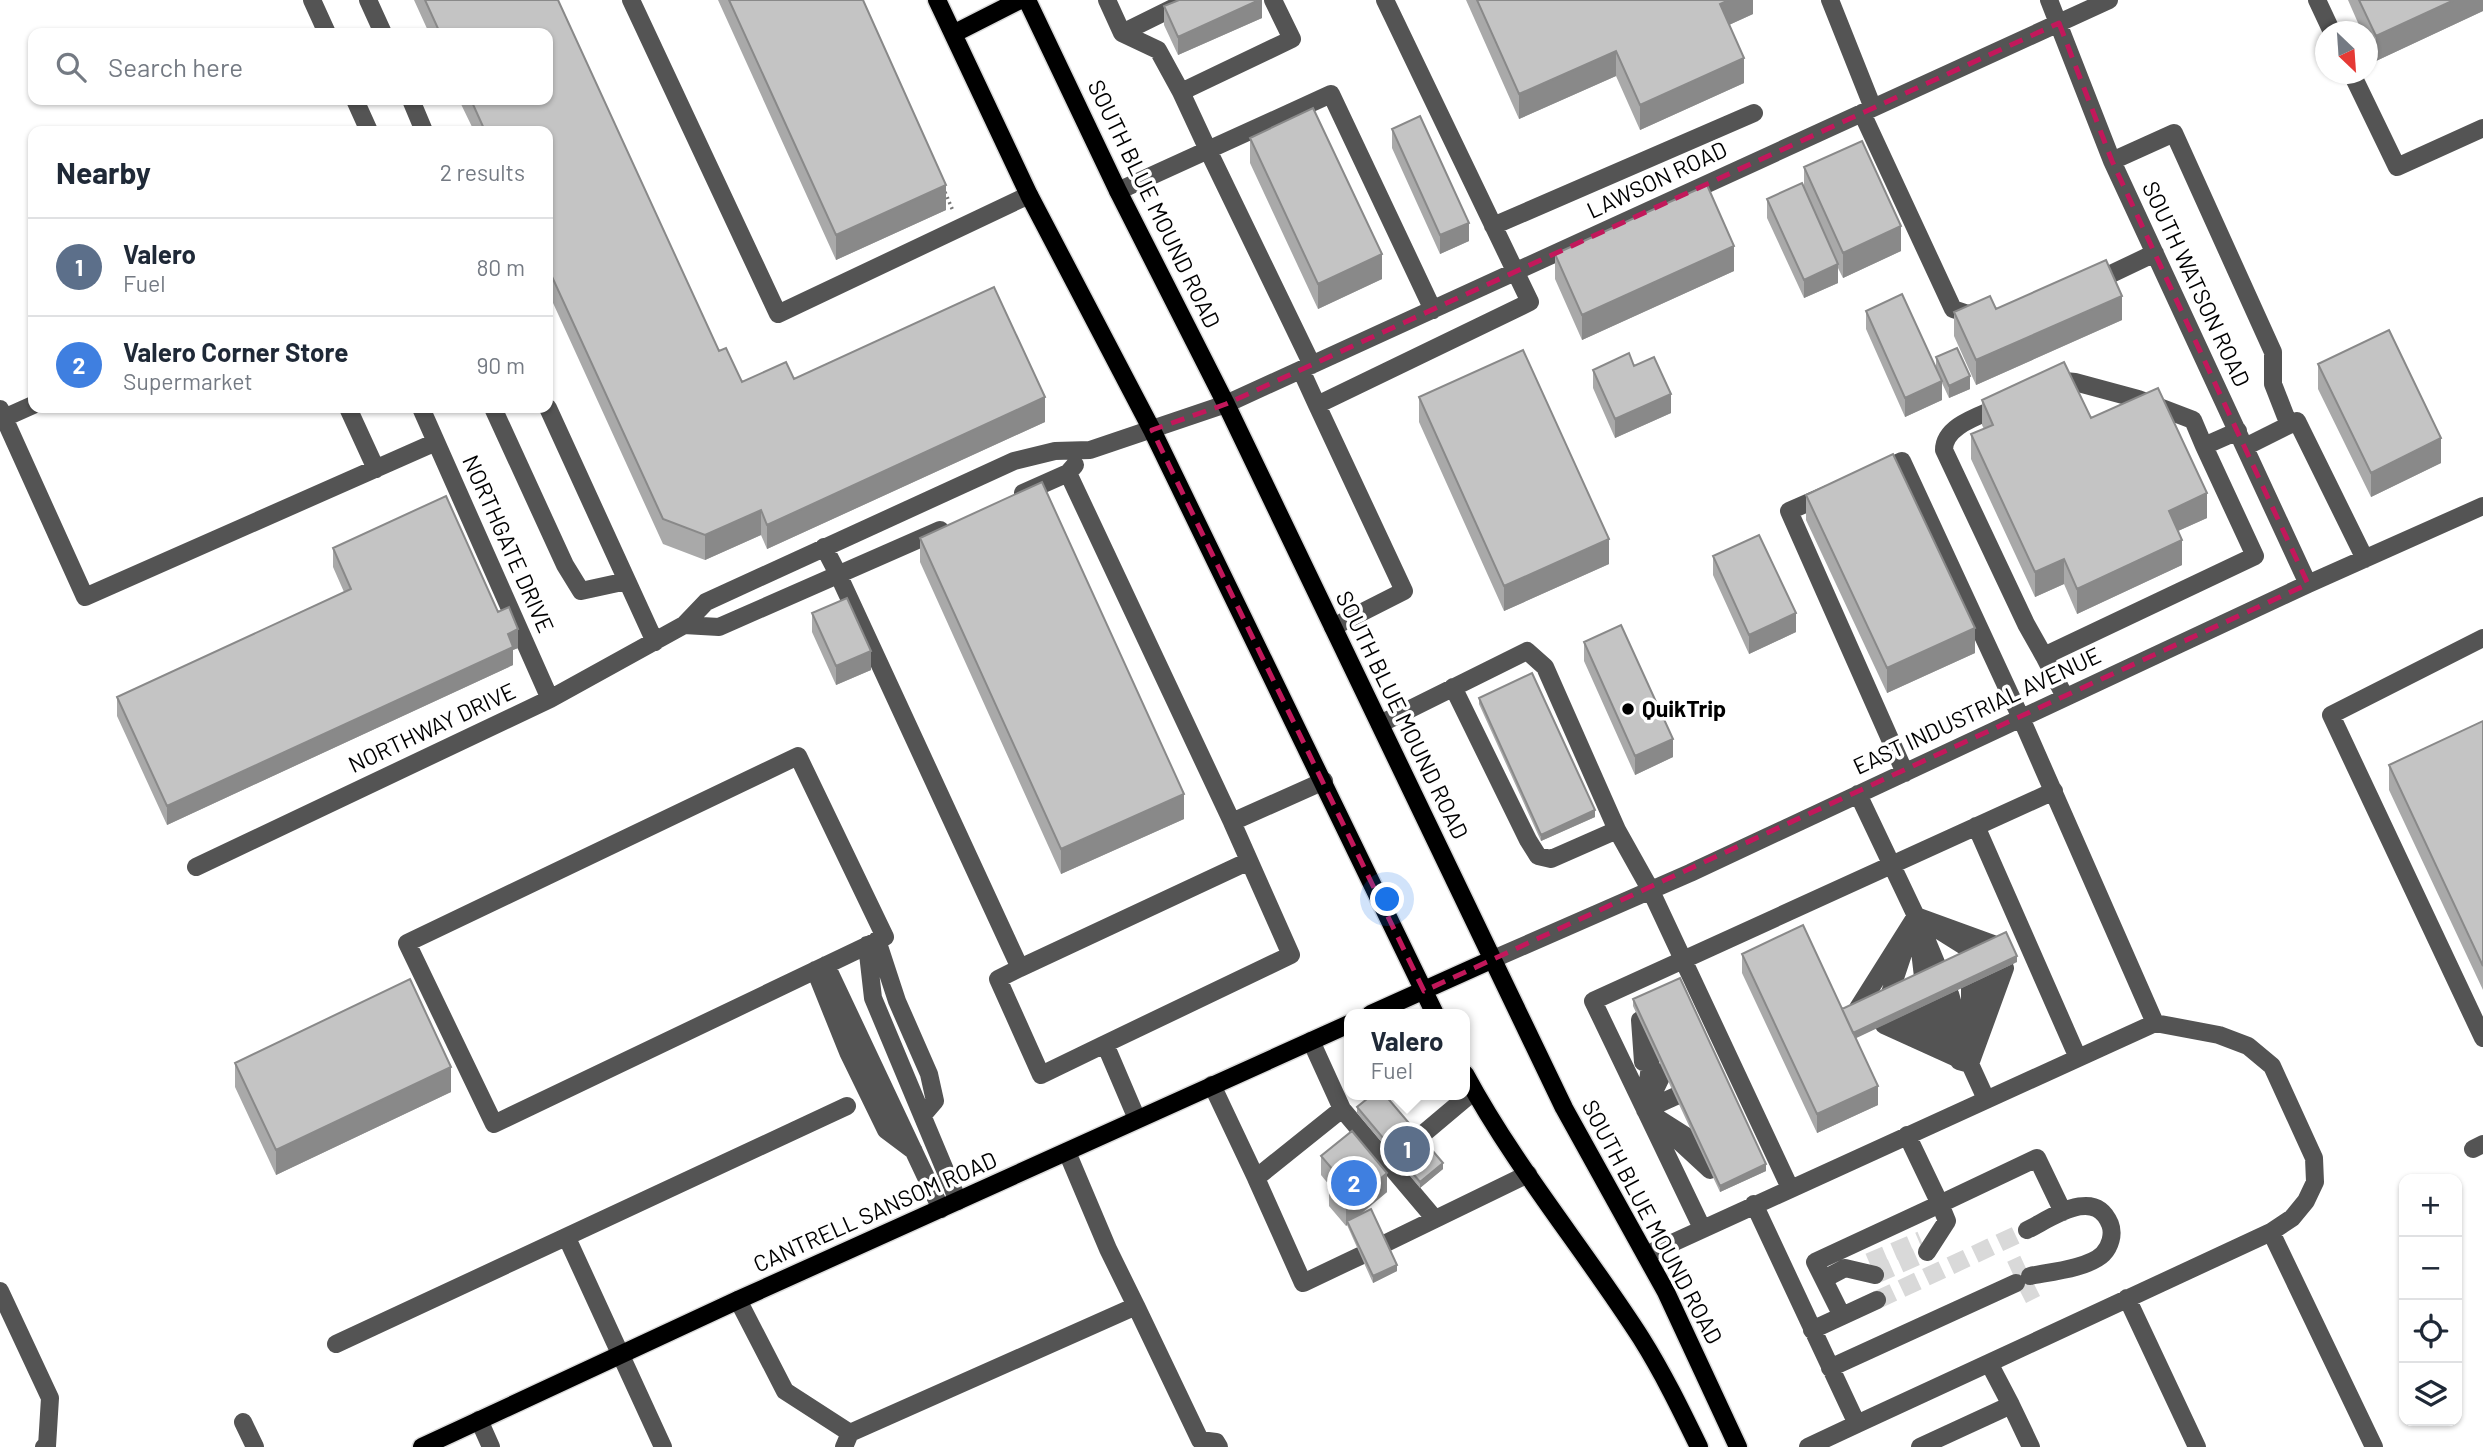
<!DOCTYPE html>
<html lang="en">
<head>
<meta charset="utf-8">
<style>
	:root { --surface:#fff; --page:#f2f2f3; --text:#1f2937; --muted:#747a83; --line:#e0e1e3; --accent:#000 }
	body { margin:0; font-family:Barlow,sans-serif; background:var(--page); color:var(--text) }
	.controls { position:absolute; right:21px; bottom:21px; display:grid; overflow:hidden; border-radius:14px; box-shadow:0 2px 5px #0004 }
	.controls button { width:63px; height:63px; display:grid; place-items:center; padding:0; border:0; border-bottom:2px solid var(--line); background:var(--surface); color:var(--text); font:35px sans-serif }
	.compass { position:absolute; left:2315px; top:21px; width:63px; height:63px; border-radius:50%; background:var(--surface); box-shadow:0 2px 5px #0004; rotate:155deg }
	.you { position:absolute; left:1388px; top:900px; width:24px; height:24px; margin:-18px; border:5px solid #fff; border-radius:50%; background:#1a73e8; box-shadow:0 0 0 10px #1a73e833 }
	.badge { display:grid; place-items:center; width:46px; height:46px; border-radius:50%; background:var(--accent); color:#fff; font-size:23px; font-weight:700 }
	.pin { position:absolute; translate:-50% -50%; border:4px solid #fff; box-shadow:0 2px 7px #0006 }
	.popup { position:absolute; left:1344px; top:1009px; width:126px; height:91px; box-sizing:border-box; display:grid; place-content:center; border-radius:14px; background:var(--surface); filter:drop-shadow(0 2px 5px #0005); font-size:23px; white-space:nowrap; color:var(--muted) }
	.popup b { font-size:26px; color:var(--text) }
	.popup::after { content:''; position:absolute; left:50%; top:100%; margin-left:-14px; border:14px solid transparent; border-top-color:var(--surface) }
	.list { margin:0; padding:0; list-style:none }
	h2 { display:flex; justify-content:space-between; align-items:center; height:91px; margin:0; padding:0 28px; font-size:30px }
	h2 small { font-size:23px; font-weight:400; color:var(--muted) }
	.list li { display:grid; grid-template-columns:46px 1fr auto; gap:21px; align-items:center; box-sizing:border-box; height:98px; padding:0 28px; border-top:2px solid var(--line) }
	.list b { display:block; font-size:26px; white-space:nowrap }
	.list p { margin:0; font-size:23px; white-space:nowrap; color:var(--muted) }
	.list em { font-size:23px; font-style:normal; color:var(--muted) }
	.icon { flex:none; width:38px; height:38px; fill:none; stroke:currentColor; stroke-width:2; stroke-linecap:round; stroke-linejoin:round }
	.map { position:relative; flex:none; width:2483px; height:1447px; overflow:hidden }
	.search { position:absolute; background:var(--surface); box-shadow:0 2px 5px #0004; left:28px; top:28px; width:525px; height:77px; display:flex; align-items:center; gap:18px; box-sizing:border-box; padding:0 24px; border-radius:14px; color:var(--muted); font-size:26px }
	.panel { position:absolute; background:var(--surface); box-shadow:0 2px 5px #0004; left:28px; top:126px; width:525px; height:287px; border-radius:14px }
	.map>svg:first-child { display:block }
	.lines { fill:none; stroke-linecap:round; stroke-linejoin:round }
	.minor-tunnel { stroke:#d9d9d9; stroke-width:18; stroke-dasharray:18 9; stroke-linecap:butt }
	.major-casing { stroke:#dbdbdb; stroke-width:21 }
	.path { stroke:#767676; stroke-width:3.5; stroke-dasharray:2 3.5; stroke-linecap:butt }
	.minor { stroke:#545454; stroke-width:18 }
	.major { stroke:#000; stroke-width:18 }
	.wall { fill:#a9a9a9 }
	.shaded-wall { fill:#898989 }
	.building { fill:#c4c4c4; stroke:#898989; stroke-width:2 }
	.marked { fill:none; stroke:#c2185b; stroke-width:5; stroke-dasharray:14 9; stroke-linejoin:round }
	.poi-dot { fill:#000; stroke:#fff; stroke-width:2.5 }
	.labels { text-anchor:middle; stroke-width:7; stroke-linejoin:round; paint-order:stroke }
	.street-label { font-size:23px; fill:#000; stroke:#fff }
	.poi-label { font-size:23px; font-weight:bold; fill:#000; stroke:#fff; text-anchor:start }
</style>
</head>
<body>
<div class="map">
<svg width="2483" height="1447" viewBox="0 0 2483 1447">
	<rect width="100%" height="100%" fill="#fff"/>
	<g class="lines">
		<path class="minor-tunnel" d="M1869 1262 1921 1240
			M2011 1270 2024 1264
			M1875 1275 1927 1252
			M2022 1295 2036 1288
			M1877 1300 2027 1230"/>
		<defs>
			<path id="major" d="M937 0 1029 195 1152 430 1435 1014
				M1027 0 1118 191 1226 404 1564 1108 1666 1292 1738 1447
				M953 34 1020 0
				M1371 1014 1491 960
				M1465 1074C1515 1167 1584 1249 1641 1338 1663 1373 1681 1410 1699 1447
				M422 1447 738 1300 1349 1024"/>
		</defs>
		<use href="#major" class="major-casing"/>
		<path class="path" d="M945 192 953 211"/>
		<path class="minor" d="M312 0 327 33
			M368 0 383 33
			M631 0 778 314 1029 195
			M1107 0 1122 33 1189 0
			M1830 0 1873 108
			M2049 0 2112 161 2308 584
			M2317 0 2332 32
			M1122 33 1158 50 1181 92
			M2352 74 2397 167 2483 128
			M355 100 369 131
			M411 100 424 131
			M1862 113 1953 309 1968 314 1978 312
			M2112 161 2174 133 2273 352V384L2289 425
			M1118 191 1208 150 1181 92 1292 39 1273 0
			M1493 226 1754 113
			M2092 283 2155 253
			M1312 365 1208 150 1331 94 1433 310
			M1301 370 1317 405
			M2052 385 2065 381 2075 382 2138 399 2193 420 2204 446
			M2003 405C1984 415 1944 424 1944 450L2026 624 2044 656
			M348 408 376 469
			M421 408 550 699
			M493 408 565 565 581 591 627 581
			M548 408 655 642
			M0 409 85 597 436 442
			M4 418 33 405
			M2245 447 2297 421 2365 559
			M1068 473 1232 822 1324 781
			M1023 493 1068 473 1075 465
			M1828 494 1789 511 1905 773
			M824 547 838 574 1020 968 998 979 1041 1075 1105 1044
			M684 625 719 627 940 530
			M1333 627 1404 591 1317 405 1530 302 1385 0
			M2483 638 2331 715 2483 1038
			M1453 687 1528 840 1538 856 1551 859 1617 830
			M2065 697 2044 656 2255 556 2204 446 2238 431
			M1380 724 1527 651 1545 667 1617 830 1650 889 1790 1188
			M798 756 885 937 494 1124 407 943Z
			M1858 794 1916 916 1993 944
			M1976 826 2078 1058
			M196 867 550 699 684 625 706 602 1014 461 1055 451 1090 450 1226 404 2109 0
			M1916 919V916L1923 977
			M1924 934 1939 970
			M877 940 897 1001 929 1074 935 1101 923 1115
			M867 945 873 998 958 1201
			M1491 960 1690 873 2308 584 2483 506
			M826 965 941 1209
			M1020 968 1249 861
			M815 970 848 1052 886 1130 914 1151
			M1986 977 1970 1064 2005 968
			M1970 985V1020
			M1890 993 1906 945
			M1950 994 1969 1060
			M1934 1001 1957 1041
			M1858 1008 1916 916 1975 953
			M1918 1009 1946 1039
			M1640 1020 1643 1062
			M1884 1025 1970 1064 1901 1017
			M1652 1046 1645 1110 1664 1071
			M1959 1061 1970 1064 1986 1099
			M1212 1085 1256 1178 1342 1109 1311 1041
			M1342 1109 1435 1219
			M1645 1110 1676 1096
			M1137 1119 1105 1044 1291 955 1232 822
			M1417 1139 1474 1091
			M1697 1143 1645 1110 1710 1170
			M2473 1149 2483 1144
			M1256 1178 1303 1283 1360 1256
			M1754 1204 1857 1424 1808 1447
			M1702 1228 1593 1001 2054 791
			M2027 1230C2052 1218 2094 1186 2110 1224 2114 1234 2110 1247 2103 1254 2089 1268 2050 1272 2030 1276
			M2271 1232 2374 1447
			M567 1238 663 1447
			M1384 1244 1528 1174
			M1927 1252 1947 1221 1940 1204 2037 1158 2063 1212
			M1646 1255 2155 1023 2021 718 1902 461 1876 473
			M1824 1279 1845 1268 1875 1275
			M0 1291 50 1398 47 1446 44 1447
			M2127 1298 2197 1447
			M738 1300 785 1391 850 1433 844 1447
			M1136 1306 1200 1440 1216 1442 1219 1447
			M1842 1316 1815 1262 1940 1204 1907 1135
			M1812 1330 1877 1300
			M336 1344 847 1106
			M1989 1363 2271 1232 2292 1218 2306 1201 2315 1182 2314 1158 2272 1066 2248 1046 2219 1035 2155 1023
			M1830 1368 2016 1283
			M479 1420 491 1447
			M243 1422 255 1447
			M1857 1424 1989 1363 2011 1405
			M850 1433 1136 1306 1108 1249 1067 1152
			M1920 1447 2011 1405 2031 1447"/>
		<use href="#major" class="major"/>
	</g>
	<path class="wall" d="M414 0H558L719 351 742 382 794 379 1045 422 767 549 761 535 705 560 663 544 548 292V131H474L459 100H548V33H429Z
		M718 0H863L946 210 836 260Z
		M1262 0V18L1178 55 1164 25V6Z
		M1466 0H1753V14L1729 25 1744 83 1640 130 1616 76 1519 119Z
		M2348 0H2483V11L2376 61 2368 42V32H2362Z
		M1392 129 1469 241 1440 254 1392 148Z
		M1250 138 1382 279 1318 309 1250 163Z
		M1804 167 1901 251 1843 278 1838 268V283L1804 298 1767 218V199L1804 188Z
		M1555 254 1734 271 1582 340 1555 279Z
		M1996 309 2122 320 1976 385 1954 336V312Z
		M1866 311 1936 368V357L1970 389 1949 398 1942 383V400L1905 417 1866 329Z
		M2318 364 2441 463 2371 497 2318 389Z
		M1634 366 1671 413 1615 438 1593 388V370Z
		M1419 397 1609 564 1504 611 1419 422Z
		M1982 400 2091 418 2207 518 2178 531 2182 565 2077 614 2064 584 2035 597 1971 459V434L1984 429 1982 425Z
		M1806 495 1975 653 1887 693 1806 520Z
		M920 538 1184 819 1061 874 920 562Z
		M333 548 498 612 518 648 513 650V665L167 825 117 716V697L344 592 333 567Z
		M1713 556 1796 632 1749 654 1713 575Z
		M812 613 871 670 836 685 812 632Z
		M1584 642 1673 757 1635 775 1584 661Z
		M1479 698 1595 817 1541 841 1479 704Z
		M2483 721V990L2389 790V765Z
		M1742 954 1842 1009 2017 962 1855 1038 1878 1105 1817 1133 1742 973Z
		M1633 999 1766 1171 1720 1192 1633 1006Z
		M235 1063 451 1092 276 1175 235 1087Z
		M1357 1107 1443 1169 1420 1188 1357 1113Z
		M1321 1156 1387 1192 1360 1215 1397 1271 1373 1283 1347 1225 1346 1226 1329 1206V1187L1330 1186 1321 1175Z"/>
	<path class="shaded-wall" d="M1259 0H1262V18L1178 55V37Z
		M1729 0H1753V14L1720 29V4Z
		M2454 0H2483V11L2376 61V36Z
		M1616 51V76L1519 119V94Z
		M1744 58V83L1640 130V105Z
		M946 185V210L836 260V235Z
		M1469 223V241L1440 254V235Z
		M1901 226V251L1843 278V253Z
		M1734 246V271L1582 340V315Z
		M1382 254V279L1318 309V284Z
		M1838 264V283L1804 298V280Z
		M2122 296V320L1976 385V360Z
		M1970 376V389L1949 398V386Z
		M1942 381V400L1905 417V398Z
		M1671 394V413L1615 438V419Z
		M1045 397V422L767 549V525Z
		M2441 438V463L2371 497V473Z
		M2207 493V518L2169 535V511Z
		M761 510V535L705 560V535Z
		M1609 539V564L1504 611V586Z
		M2182 540V565L2077 614V589Z
		M2064 559V584L2035 597V572Z
		M1796 613V632L1749 654V635Z
		M1975 628V653L1887 693V668Z
		M518 629V648L513 650V665L167 825V806Z
		M871 651V670L836 685V666Z
		M1673 739V757L1635 775V756Z
		M1184 794V819L1061 874V849Z
		M1595 810V817L1541 841V835Z
		M2017 956V962L1848 1042V1035Z
		M451 1067V1092L276 1175V1150Z
		M1878 1086V1105L1817 1133V1114Z
		M1443 1163V1169L1420 1188V1182Z
		M1766 1164V1171L1720 1192V1186Z
		M1387 1173V1192L1348 1224 1347 1221V1225L1346 1226V1208Z
		M1397 1265V1271L1373 1283V1276Z"/>
	<path class="building" d="M425 0H558L719 351 726 348 742 382 786 362 794 379 994 287 1045 397 767 525 761 510 705 535 663 519 548 268V131H485L471 100H548V33H440Z
		M729 0H863L946 185 836 235Z
		M1179 0H1259L1178 37 1164 6Z
		M1477 0H1729L1720 4 1744 58 1640 105 1616 51 1519 94Z
		M2359 0H2454L2376 36Z
		M1313 108 1382 254 1318 284 1250 138Z
		M1420 116 1469 223 1440 235 1392 129Z
		M1862 141 1901 226 1843 253 1804 167Z
		M1802 183 1838 264 1804 280 1767 199Z
		M1707 185 1734 246 1582 315 1555 254Z
		M2106 260 2122 296 1976 360 1954 312 1990 296 1996 309Z
		M1902 294 1942 381 1905 398 1866 311Z
		M2389 330 2441 438 2371 473 2318 364Z
		M1957 348 1970 376 1949 386 1936 357Z
		M1523 350 1609 539 1504 586 1419 397Z
		M1629 353 1634 366 1654 357 1671 394 1615 419 1593 370Z
		M2064 362 2091 418 2158 388 2207 493 2169 511 2182 540 2077 589 2064 559 2035 572 1971 434 1993 425 1982 400Z
		M1893 454 1975 628 1887 668 1806 495Z
		M1042 482 1184 794 1061 849 920 538Z
		M446 496 498 612 509 607 518 629 508 634 513 647 167 806 117 697 351 589 333 548Z
		M1759 535 1796 613 1749 635 1713 556Z
		M847 598 871 651 836 666 812 613Z
		M1621 625 1673 739 1635 756 1584 642Z
		M1532 673 1595 810 1541 835 1479 698Z
		M2483 721V966L2389 765Z
		M1803 925 1878 1086 1817 1114 1742 954Z
		M2006 932 2017 956 1853 1033 1842 1009Z
		M1680 978 1766 1164 1720 1186 1633 999Z
		M410 979 451 1067 276 1150 235 1063Z
		M1372 1095H1385L1443 1163 1420 1182 1357 1107Z
		M1352 1131 1387 1173 1346 1208 1329 1187 1340 1178 1321 1156Z
		M1371 1209 1397 1265 1373 1276 1347 1221Z"/>
	<path class="marked" d="M2059 23 2112 161 2308 584 1424 991 1152 430 1226 404Z"/>
	<circle class="poi-dot" cx="1628" cy="709" r="7"/>
	<g class="labels">
		<g class="street-label">
			<text transform="translate(1657 180) rotate(-25)" y="8">LAWSON ROAD</text>
			<text transform="translate(1154 204) rotate(64)" y="8">SOUTH BLUE MOUND ROAD</text>
			<text transform="translate(2196 284) rotate(65)" y="8">SOUTH WATSON ROAD</text>
			<text transform="translate(508 544) rotate(66)" y="8">NORTHGATE DRIVE</text>
			<text transform="translate(1977 711) rotate(-25)" y="8">EAST INDUSTRIAL AVENUE</text>
			<text transform="translate(1402 715) rotate(64)" y="8">SOUTH BLUE MOUND ROAD</text>
			<text transform="translate(432 728) rotate(-25)" y="8">NORTHWAY DRIVE</text>
			<text transform="translate(875 1212) rotate(-24)" y="8">CANTRELL SANSOM ROAD</text>
			<text transform="translate(1652 1222) rotate(62)" y="8">SOUTH BLUE MOUND ROAD</text>
		</g>
		<g class="poi-label">
			<text x="1642" y="717">QuikTrip</text>
		</g>
	</g>
</svg>
<div class="controls">
<button>+</button>
<button>−</button>
<button><svg class="icon" aria-label="locate" viewBox="0 0 24 24"><circle cx="12" cy="12" r="6"/><path d="M12 2v4M12 18v4M2 12h4M18 12h4"/></svg></button>
<button><svg class="icon" aria-label="layers" viewBox="0 0 24 24"><path d="M12 4l9 5-9 5-9-5zM3 14l9 5 9-5"/></svg></button>
</div>
<svg class="compass" viewBox="-18 -18 36 36"><path d="M0-13l5 13h-10z" fill="#e53935"/><path d="M0 13l5-13h-10z" fill="#747a83"/></svg>
<div class="you"></div>
<div class="pin badge" style="left:1407px;top:1149px;background:#5c6f8a">1</div>
<div class="popup"><b>Valero</b>Fuel</div>
<div class="pin badge" style="left:1354px;top:1183px;background:#3f7fe0">2</div>
<div class="search"><svg class="icon" aria-label="search" viewBox="0 0 24 24"><circle cx="10" cy="10" r="6"/><path d="M15 15l6 6"/></svg>Search here</div>
<section class="panel">
<h2>Nearby<small>2 results</small></h2>
<ul class="list">
<li><span class="badge" style="background:#5c6f8a">1</span><div><b>Valero</b><p>Fuel</p></div><em>80 m</em></li>
<li><span class="badge" style="background:#3f7fe0">2</span><div><b>Valero Corner Store</b><p>Supermarket</p></div><em>90 m</em></li>
</ul>
</section>
</div>
</body>
</html>
